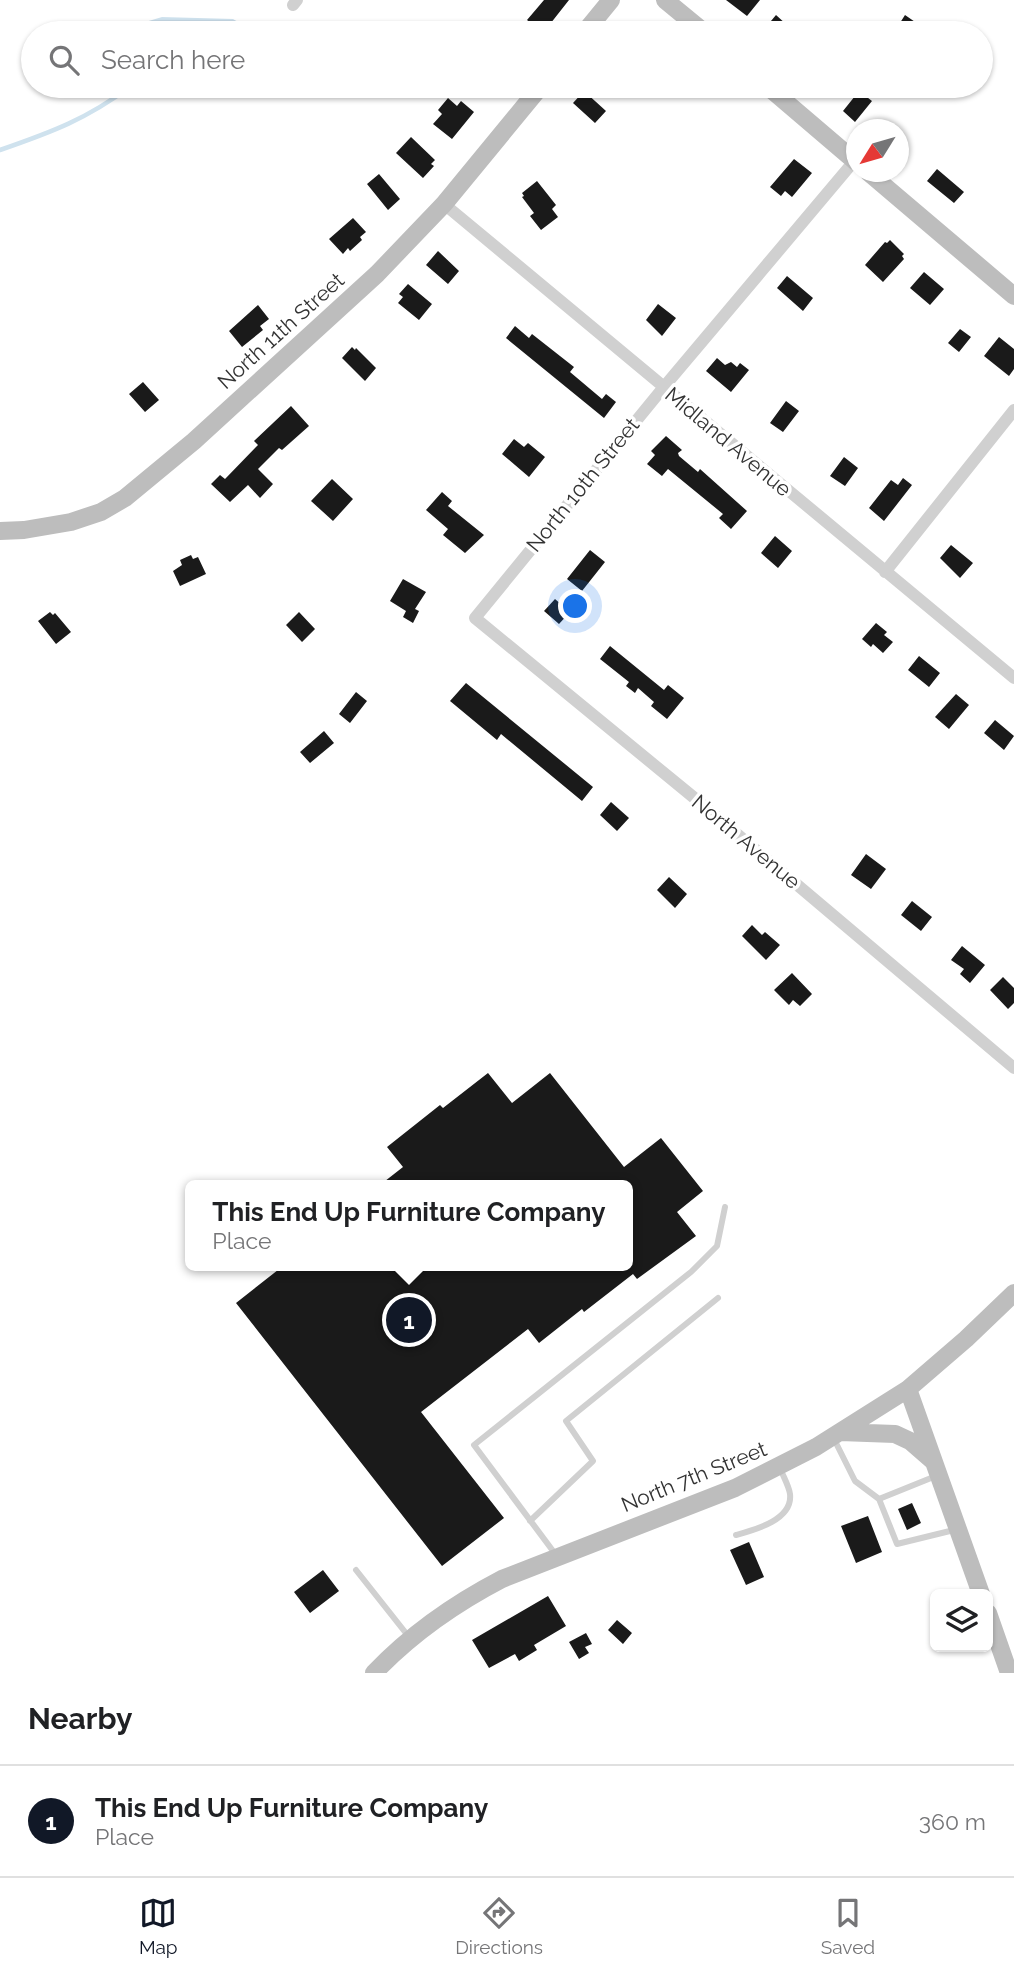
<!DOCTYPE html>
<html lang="en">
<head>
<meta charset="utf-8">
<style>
	:root { --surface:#fff; --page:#f2f2f2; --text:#202124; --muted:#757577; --line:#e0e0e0; --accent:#111827 }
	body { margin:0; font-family:Raleway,sans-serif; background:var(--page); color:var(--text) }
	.controls { position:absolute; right:21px; bottom:21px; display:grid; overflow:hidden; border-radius:10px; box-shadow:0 2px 5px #0004 }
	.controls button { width:63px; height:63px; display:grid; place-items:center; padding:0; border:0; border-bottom:2px solid var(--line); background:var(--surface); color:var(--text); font:35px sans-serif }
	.compass { position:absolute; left:846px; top:119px; width:63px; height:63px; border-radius:50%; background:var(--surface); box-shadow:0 2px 5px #0004; rotate:233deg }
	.you { position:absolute; left:576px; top:607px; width:24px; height:24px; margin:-18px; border:5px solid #fff; border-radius:50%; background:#1a73e8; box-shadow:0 0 0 10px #1a73e833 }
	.badge { display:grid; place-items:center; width:46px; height:46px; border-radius:50%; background:var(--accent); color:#fff; font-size:23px; font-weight:700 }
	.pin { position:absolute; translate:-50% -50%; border:4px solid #fff; box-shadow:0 2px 7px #0006 }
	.popup { position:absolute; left:185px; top:1180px; width:448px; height:91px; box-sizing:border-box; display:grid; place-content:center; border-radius:10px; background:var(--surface); filter:drop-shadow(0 2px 5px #0005); font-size:23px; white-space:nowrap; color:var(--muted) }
	.popup b { font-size:26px; color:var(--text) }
	.popup::after { content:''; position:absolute; left:50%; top:100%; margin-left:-14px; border:14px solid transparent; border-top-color:var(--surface) }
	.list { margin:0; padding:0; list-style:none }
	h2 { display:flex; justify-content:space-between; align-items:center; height:91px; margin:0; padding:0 28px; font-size:30px }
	h2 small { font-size:23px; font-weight:400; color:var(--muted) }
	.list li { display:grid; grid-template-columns:46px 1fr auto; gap:21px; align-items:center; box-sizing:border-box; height:112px; padding:0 28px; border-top:2px solid var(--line) }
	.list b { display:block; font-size:26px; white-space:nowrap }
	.list p { margin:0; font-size:23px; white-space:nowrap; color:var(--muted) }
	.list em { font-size:23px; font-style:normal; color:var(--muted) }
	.icon { flex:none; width:38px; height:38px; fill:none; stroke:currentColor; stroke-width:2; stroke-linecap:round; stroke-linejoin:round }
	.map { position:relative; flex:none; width:1014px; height:1673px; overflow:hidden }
	.search { position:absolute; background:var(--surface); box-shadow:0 2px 5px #0004; left:21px; right:21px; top:21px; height:77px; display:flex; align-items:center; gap:18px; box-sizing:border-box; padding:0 24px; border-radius:38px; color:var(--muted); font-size:26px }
	.sheet { height:203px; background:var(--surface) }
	nav { display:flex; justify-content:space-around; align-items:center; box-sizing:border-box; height:98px; border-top:2px solid var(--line); background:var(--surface); font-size:19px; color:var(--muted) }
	nav a { display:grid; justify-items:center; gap:4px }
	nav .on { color:var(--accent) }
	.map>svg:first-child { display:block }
	.water { fill:url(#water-rules) }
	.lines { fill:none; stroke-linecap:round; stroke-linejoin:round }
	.stream { stroke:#cfe2ee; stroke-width:4.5 }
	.building { fill:#1a1a1a }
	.lane { stroke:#d0d0d0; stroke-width:6 }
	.street { stroke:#d0d0d0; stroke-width:12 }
	.secondary { stroke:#bdbdbd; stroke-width:18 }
	.labels { text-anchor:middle; stroke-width:7; stroke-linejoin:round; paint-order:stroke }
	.street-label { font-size:21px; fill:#333; stroke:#fff }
</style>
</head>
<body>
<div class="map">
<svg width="1014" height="1673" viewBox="0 0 1014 1673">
	<defs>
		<pattern id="water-rules" width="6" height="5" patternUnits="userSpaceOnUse" patternTransform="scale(1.75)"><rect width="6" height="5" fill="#cfe2ee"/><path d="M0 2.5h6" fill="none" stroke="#b2c2cd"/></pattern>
	</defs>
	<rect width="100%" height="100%" fill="#fff"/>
	<path class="water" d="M162 17 233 19 245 26 248 33H126L142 23Z"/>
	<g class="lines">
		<path class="stream" d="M0 150C52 132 87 119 131 86"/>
	</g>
	<path class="building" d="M544 0H569L543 33 527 20Z
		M726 0H760L747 16Z
		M776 15 787 25 780 33H761Z
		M905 15 931 33H908L898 26Z
		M584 91 606 111 595 123 573 103Z
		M859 91 872 101 855 122 843 111Z
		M448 98 457 106 461 101 474 112 452 139 433 124 442 114 438 110Z
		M411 137 435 160 431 164 434 166 423 178 396 153Z
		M794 159 812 173 792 197 785 191 781 196 770 187Z
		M937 169 964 192 954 203 927 181Z
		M379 174 400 199 388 210 367 184Z
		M537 181 556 205 552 209 558 217 541 230 530 216 534 213 522 197 524 196 522 193Z
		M353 218 366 232 360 237 362 240 350 251 348 248 343 254 329 239Z
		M890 240 904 254 902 256 904 259 883 282 865 265 885 242 887 243Z
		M438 251 459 271 448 284 426 265Z
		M924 272 944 289 930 305 910 288Z
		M787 276 813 298 803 311 777 288Z
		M408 284 432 304 419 320 398 303 403 297 399 294Z
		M658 304 676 318 662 336 646 320Z
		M258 305 269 319 260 326 263 330 242 347 229 331Z
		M515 326 529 338 532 334 574 367 570 372 602 399 606 394 616 402 604 418 506 338Z
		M960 329 971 337 959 352 948 343Z
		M999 337 1014 349V369L1009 376 984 356Z
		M352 347 355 350 356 348 376 368 365 381 342 358Z
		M717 358 725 365 731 362 737 367 740 363 749 370 731 392 706 371Z
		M143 382 159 400 145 412 129 394Z
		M786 401 799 411 783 432 770 423Z
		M291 406 309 426 282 450 279 448 258 469 273 484 260 498 248 485 230 502 211 484 220 475 225 479 258 445 254 441Z
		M666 436 682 450 678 453 679 456 698 472 700 469 747 511 731 529 719 518 723 514 668 469 662 476 647 464 655 455 651 451Z
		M514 439 524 447 528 443 545 457 529 477 502 454Z
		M844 457 858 468 845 486 830 476Z
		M903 478 912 485 884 521 869 508 891 480 898 485Z
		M332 479 353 499 333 521 311 501Z
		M442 492 452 501 448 506 484 535 465 553 443 535 448 529 426 510Z
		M775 536 792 551 778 568 761 553Z
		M951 545 973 563 960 578 940 558Z
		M590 550 605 562 582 591 567 579Z
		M191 555 193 559 198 557 206 574 180 586 173 571 182 565 180 560Z
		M403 579 426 592 415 609 419 611 413 623 403 617 406 611 390 601Z
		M555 599 570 612 559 624 544 611Z
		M50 612 53 615 55 613 71 632 56 644 38 621Z
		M299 612 315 629 302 642 286 625Z
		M876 623 887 632 884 635 893 642 883 653 873 644 871 647 862 639Z
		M610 646 664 690 668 685 684 698 667 719 651 706 654 702 638 688 635 693 626 686 629 682 600 659Z
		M919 656 940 673 929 687 908 670Z
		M466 683 593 787 582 801 501 734 497 740 450 701Z
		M356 692 367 701 350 723 339 714Z
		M956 694 969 705 949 729 935 717Z
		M995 720 1014 736 1004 750 984 733Z
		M324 731 334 743 310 763 300 752Z
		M611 802 629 818 617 831 600 815Z
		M866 854 886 869 871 889 851 875Z
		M669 877 687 894 675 908 657 890Z
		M912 901 932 917 921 931 901 915Z
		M752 925 762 935 765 932 780 945 766 960 742 936Z
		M962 946 985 965 970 983 960 974 964 969 951 960Z
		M792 973 812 994 800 1006 793 1000 789 1005 774 990Z
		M1003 977 1014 988V1003L1008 1009 990 990Z
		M488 1073 512 1103 550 1073 624 1167 661 1138 703 1191 677 1212 696 1236 637 1279 633 1274 584 1312 582 1309 539 1343 528 1329 421 1412 504 1518 442 1566 236 1303 283 1266H628V1185H380L403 1167 387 1147 440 1105 443 1108Z
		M912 1503 921 1523 907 1530 898 1509Z
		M868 1516 882 1552 856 1563 841 1526Z
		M749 1542 764 1577 746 1585 730 1550Z
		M323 1570 339 1591 310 1613 294 1592Z
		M548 1596 566 1626 534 1645 537 1650 519 1661 515 1654 489 1668 472 1640Z
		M617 1620 632 1633 623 1644 608 1630Z
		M586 1633 592 1644 585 1647 589 1653 579 1659 569 1642Z"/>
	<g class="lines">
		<path class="lane" d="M834 1439 855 1481 879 1499 897 1544 954 1530
			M879 1499 936 1476
			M530 1521 593 1461 566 1421 718 1298
			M736 1535C754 1530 793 1520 790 1494 789 1486 783 1476 780 1468
			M556 1555 474 1445 691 1272 717 1246 725 1207
			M356 1570 409 1637"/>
		<path class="street" d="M293 5 297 0
			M855 160 663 388 475 618 692 796 1014 1068
			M444 204 1014 678
			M885 572 1014 410"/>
		<path class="secondary" d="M665 0 705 33
			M584 33 611 0
			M767 86 856 162
			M868 172 1014 296
			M0 531 24 530 71 522 101 512 125 498 194 441 377 274 444 204 541 86
			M908 1389 981 1594
			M840 1432 895 1434 910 1441 933 1461
			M988 1613 1009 1673
			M374 1673C412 1633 454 1604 502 1579L735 1488 816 1447 908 1389 966 1339 1014 1293"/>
	</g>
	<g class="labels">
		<g class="street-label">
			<text transform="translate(281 331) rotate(-42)" y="7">North 11th Street</text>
			<text transform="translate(728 442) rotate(40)" y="7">Midland Avenue</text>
			<text transform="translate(583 485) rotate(-51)" y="7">North 10th Street</text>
			<text transform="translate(746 842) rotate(40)" y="7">North Avenue</text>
			<text transform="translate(694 1477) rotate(-22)" y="7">North 7th Street</text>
		</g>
	</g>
</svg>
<div class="controls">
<button><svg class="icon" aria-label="layers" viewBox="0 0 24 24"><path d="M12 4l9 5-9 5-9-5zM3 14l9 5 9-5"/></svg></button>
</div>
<svg class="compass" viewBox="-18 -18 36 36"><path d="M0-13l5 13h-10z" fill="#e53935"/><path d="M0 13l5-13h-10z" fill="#757577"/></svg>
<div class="you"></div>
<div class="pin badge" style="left:409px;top:1320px">1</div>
<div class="popup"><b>This End Up Furniture Company</b>Place</div>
<div class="search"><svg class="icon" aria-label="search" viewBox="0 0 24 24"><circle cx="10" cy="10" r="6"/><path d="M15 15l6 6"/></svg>Search here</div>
</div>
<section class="sheet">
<h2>Nearby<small></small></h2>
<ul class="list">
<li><span class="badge">1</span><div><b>This End Up Furniture Company</b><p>Place</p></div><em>360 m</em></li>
</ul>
</section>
<nav>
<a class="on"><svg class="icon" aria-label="map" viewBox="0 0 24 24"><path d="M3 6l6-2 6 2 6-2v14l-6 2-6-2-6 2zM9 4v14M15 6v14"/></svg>Map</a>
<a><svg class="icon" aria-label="directions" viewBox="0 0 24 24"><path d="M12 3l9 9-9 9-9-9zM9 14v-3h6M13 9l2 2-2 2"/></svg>Directions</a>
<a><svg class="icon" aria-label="saved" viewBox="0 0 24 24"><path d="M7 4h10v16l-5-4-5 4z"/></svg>Saved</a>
</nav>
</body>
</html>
